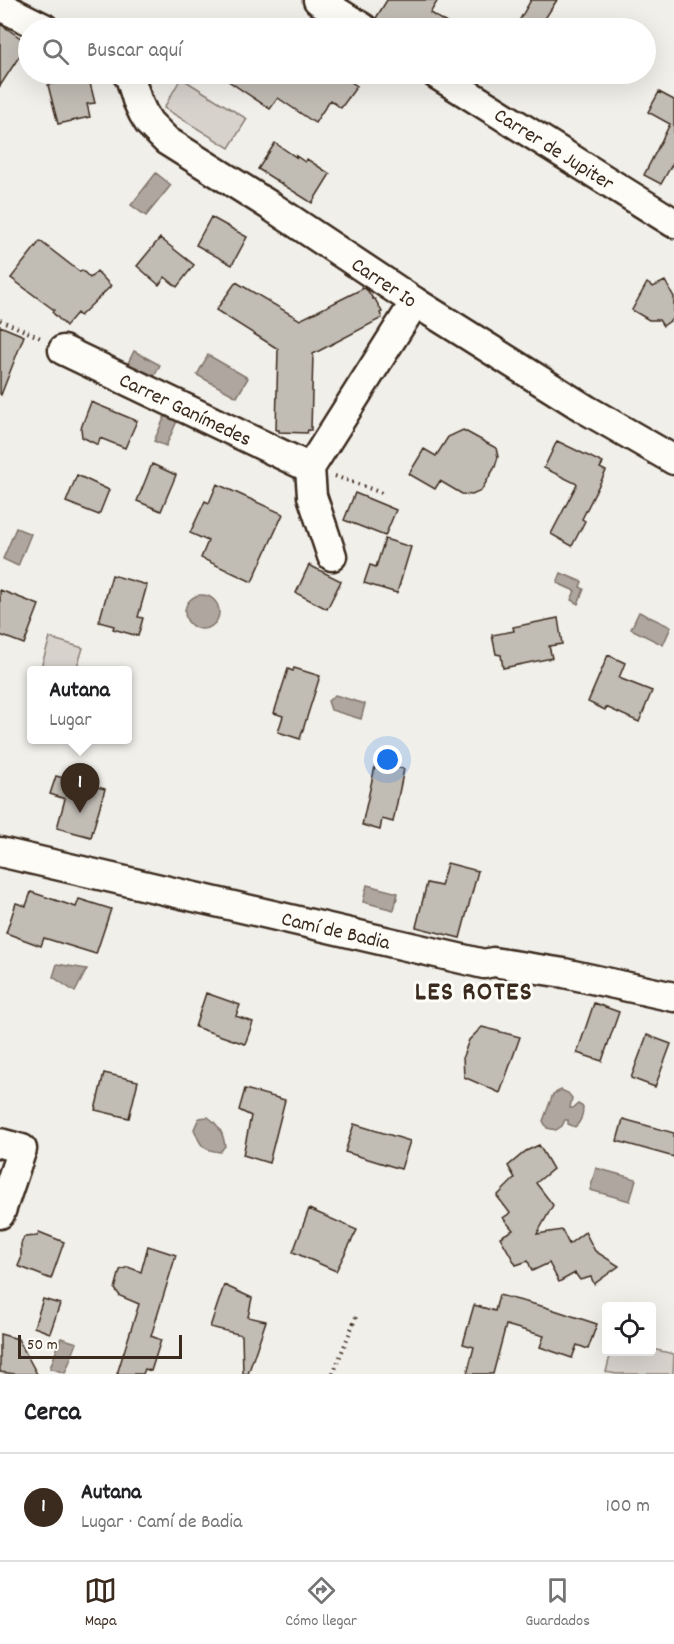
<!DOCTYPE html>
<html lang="es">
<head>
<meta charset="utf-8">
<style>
	:root { --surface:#fff; --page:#f6f6f6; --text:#202124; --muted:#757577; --line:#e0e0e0; --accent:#3b2a1e }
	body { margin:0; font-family:Dekko,sans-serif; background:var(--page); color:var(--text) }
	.controls { position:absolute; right:18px; bottom:18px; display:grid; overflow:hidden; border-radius:6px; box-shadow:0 6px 24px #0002 }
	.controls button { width:54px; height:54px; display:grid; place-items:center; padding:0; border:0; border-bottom:2px solid var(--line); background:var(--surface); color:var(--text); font:30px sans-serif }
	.scale { position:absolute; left:18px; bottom:15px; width:164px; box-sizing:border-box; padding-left:6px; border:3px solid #3b2a1e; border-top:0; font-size:16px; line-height:21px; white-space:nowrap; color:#3b2a1e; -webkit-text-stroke:4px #fdfcf7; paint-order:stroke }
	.you { position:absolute; left:388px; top:760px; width:21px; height:21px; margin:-15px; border:4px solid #fff; border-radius:50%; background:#1a73e8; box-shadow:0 0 0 9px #1a73e833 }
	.badge { display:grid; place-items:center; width:39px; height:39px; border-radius:50%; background:var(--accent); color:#fff; font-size:20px; font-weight:700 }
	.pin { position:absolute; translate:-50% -50px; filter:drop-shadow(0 2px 3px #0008) }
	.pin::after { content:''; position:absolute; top:32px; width:21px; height:18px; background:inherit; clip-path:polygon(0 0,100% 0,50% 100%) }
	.popup { position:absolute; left:27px; top:666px; width:105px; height:78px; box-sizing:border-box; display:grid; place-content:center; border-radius:6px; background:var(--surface); filter:drop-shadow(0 2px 4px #0005); font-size:20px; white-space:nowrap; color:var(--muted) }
	.popup b { font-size:22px; color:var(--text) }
	.popup::after { content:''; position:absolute; left:50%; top:100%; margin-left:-12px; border:12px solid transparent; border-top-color:var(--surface) }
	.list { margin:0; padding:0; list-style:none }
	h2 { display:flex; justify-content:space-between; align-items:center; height:78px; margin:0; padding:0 24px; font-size:26px }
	h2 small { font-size:20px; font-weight:400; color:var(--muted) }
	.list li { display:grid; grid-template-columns:39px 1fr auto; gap:18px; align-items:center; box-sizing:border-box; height:108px; padding:0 24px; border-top:2px solid var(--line) }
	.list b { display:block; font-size:22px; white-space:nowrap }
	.list p { margin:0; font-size:20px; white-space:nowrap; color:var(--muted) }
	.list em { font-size:20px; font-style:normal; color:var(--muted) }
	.icon { flex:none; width:33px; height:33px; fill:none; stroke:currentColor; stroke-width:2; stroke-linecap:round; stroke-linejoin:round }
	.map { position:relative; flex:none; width:674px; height:1374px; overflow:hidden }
	.search { position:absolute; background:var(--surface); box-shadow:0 6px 24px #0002; left:18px; right:18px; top:18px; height:66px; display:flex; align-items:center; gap:15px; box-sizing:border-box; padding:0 21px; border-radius:33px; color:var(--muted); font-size:22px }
	.sheet { height:186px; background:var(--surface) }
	nav { display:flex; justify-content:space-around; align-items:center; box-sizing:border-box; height:84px; border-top:2px solid var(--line); background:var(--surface); font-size:16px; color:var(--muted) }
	nav a { display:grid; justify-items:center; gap:3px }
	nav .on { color:var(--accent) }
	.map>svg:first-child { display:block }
	.green { fill:#d7d2cc; stroke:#897e75; stroke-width:1.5 }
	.water { fill:#aea69f; stroke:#80746b; stroke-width:1.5 }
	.building { fill:#c1bcb4; stroke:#3b2a1e; stroke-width:1.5 }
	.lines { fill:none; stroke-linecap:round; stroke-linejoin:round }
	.minor-casing { stroke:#3b2a1e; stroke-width:33 }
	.path { stroke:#3b2a1e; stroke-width:4; stroke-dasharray:1.5 4.5; stroke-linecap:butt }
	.minor { stroke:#fdfcf7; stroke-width:28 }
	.labels { text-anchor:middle; stroke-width:6; stroke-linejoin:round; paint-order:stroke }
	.street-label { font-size:21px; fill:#3b2a1e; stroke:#fdfcf7 }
	.district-label { font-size:27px; font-weight:bold; letter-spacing:1.5px; fill:#3b2a1e; stroke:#fdfcf7 }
</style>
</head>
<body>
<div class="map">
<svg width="674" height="1374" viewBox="0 0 674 1374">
	<rect width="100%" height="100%" fill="#f1efea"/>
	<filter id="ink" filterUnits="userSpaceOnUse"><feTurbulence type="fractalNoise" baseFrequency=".0167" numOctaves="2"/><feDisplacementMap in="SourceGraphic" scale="12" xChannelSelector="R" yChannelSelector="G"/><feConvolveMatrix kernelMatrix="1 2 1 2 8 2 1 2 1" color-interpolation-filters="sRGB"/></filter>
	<g filter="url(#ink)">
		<path class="green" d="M181 78 247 119 229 148 164 108Z
			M50 638 83 648 76 670H40Z
			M652 1349 674 1354 673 1374H616L606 1372 611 1352H652Z"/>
		<path class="water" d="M156 173 171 185 146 216 131 205Z
			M134 351 160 365 153 379 127 365Z
			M208 355 248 378 237 397 197 375Z
			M165 416 177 421 166 446 154 441Z
			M16 528 31 534 18 566 3 559Z
			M561 573 582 582 580 587 584 589 578 604 571 600 575 591 557 583Z
			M185 612a17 17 0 1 1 34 0a17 17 0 1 1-34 0Z
			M639 612 671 627 663 645 631 629Z
			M335 695 365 704 361 719 331 710 328 701Z
			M367 885 398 893 394 910 363 902Z
			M57 964 87 969 75 992 53 977Z
			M561 1090 568 1093 572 1098 570 1108H573L578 1104 583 1107C583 1115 581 1122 575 1127L568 1124V1120H565L562 1126 556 1130 547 1128 543 1121 553 1094Z
			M208 1117C219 1125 223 1133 225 1146L220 1152C202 1150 200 1145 194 1129L199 1118Z
			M596 1168 636 1179 630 1201 590 1190Z
			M61 1338 77 1343 65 1373 50 1368Z"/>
		<path class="building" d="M387 0H438L430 13 455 28H389L378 21 376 18Z
			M531 0H557L539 28H515Z
			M0 24 28 43 0 86Z
			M218 74H339L357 86 341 108 330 100 315 123 278 98 270 109Z
			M88 75 95 103 87 104 90 117 58 124 48 85Z
			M659 92 674 100V161L661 184 644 175 670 124 648 112Z
			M275 143 296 157V156L305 162 307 159 330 174 312 203 258 169Z
			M211 217 247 237 232 265 196 245Z
			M160 238 194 265 177 287 165 277 159 285 137 266Z
			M40 241 80 272 82 270 90 278 97 271 111 286 80 316 77 313 66 326 52 312 54 310 11 278Z
			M665 281 674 297V318L663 326 659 320H649L632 310 647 283 653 287Z
			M236 282 300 320 364 288 368 291 373 299H375L382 312 380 313 382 318 313 354 311 430H308L307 433 279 432V430H276L278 349 216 310Z
			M0 326 24 336 1 395 0 394Z
			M91 402 137 421 125 448 100 438 98 445 82 437 81 428Z
			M463 430 496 448 498 457 495 467 481 491 472 495 462 494 440 481 435 489 409 474 424 449 436 456 448 437Z
			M557 441 603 463 600 468 606 471 582 519 585 521 572 546 551 534 577 484 544 468Z
			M152 464 176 475 161 511 137 501Z
			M77 475 109 490 99 515 66 502Z
			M217 484 283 514 252 582 201 558 208 541 190 533 205 501 209 503Z
			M355 493 396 510 385 536 344 520Z
			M385 539 411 547 397 593 364 583 370 565 376 567Z
			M309 565 341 581 327 609 296 593Z
			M112 575 147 585 138 617 143 618 138 636 113 629 114 626 99 622Z
			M0 590 39 605 24 644 0 635Z
			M558 618 562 644 549 646 552 658 503 668 501 655 496 654 492 635 514 631 513 627Z
			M608 655 625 663 619 678 652 691 639 722 606 707 605 710 588 702Z
			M294 668 320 676 300 739 278 732 283 716 274 713 288 669 293 671Z
			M376 762 404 769 393 822 382 819 380 830 362 825Z
			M56 776 105 789 91 837 57 828 65 799 50 794Z
			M447 863 478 871 460 938 416 927 427 883 441 886Z
			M31 892 76 907 79 899 111 909 96 954 44 938 41 946 6 933 16 903 26 906Z
			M206 993 240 1005 236 1016 253 1022 245 1044 195 1027Z
			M594 1003 619 1012 602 1061 577 1053Z
			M482 1027 520 1037 500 1093 464 1077 463 1056 469 1040Z
			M647 1035 671 1044 655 1087 631 1078Z
			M104 1073 138 1081 129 1118 95 1110Z
			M245 1089 285 1100 269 1163 243 1155 251 1116 239 1110Z
			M623 1119 674 1133V1157L617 1141Z
			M354 1124 410 1141 401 1169 345 1152Z
			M539 1145 553 1169 536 1183 553 1205 537 1234 562 1230 569 1244 585 1232 595 1251 619 1266 594 1284 591 1277 580 1280 575 1273 559 1282 549 1263 532 1271 528 1261 516 1265 500 1237 513 1230 503 1218 510 1213 497 1196 515 1178 508 1166 526 1151Z
			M309 1209 357 1230 336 1271 293 1252Z
			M39 1232 64 1242 51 1279 18 1266 21 1259V1244L24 1237 37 1236Z
			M148 1246 176 1255 151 1336 161 1340 151 1371 145 1369 143 1374H117L139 1304 120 1296 115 1289 120 1270 128 1267 141 1272Z
			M224 1285 252 1298 248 1317 266 1321 248 1374H243L242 1335 210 1327Z
			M499 1295 545 1307 597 1324 588 1349 577 1345 572 1358 540 1347 544 1336 506 1325 493 1374H467L474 1347 463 1344 474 1305 495 1311Z
			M43 1299 60 1304 50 1333 34 1327Z
			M0 1334 18 1339 37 1374H15L0 1372Z"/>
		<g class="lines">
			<defs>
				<g id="minor">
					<path d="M318 0 363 28"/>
					<path d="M0 6 44 28"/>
					<path id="s1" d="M127 74 130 77 137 100 143 113 149 123 167 141 269 205 415 302 587 410 674 460"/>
					<path id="s2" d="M436 74 674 223"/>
					<path id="s3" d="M63 350 310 468"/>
					<path d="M332 556 312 496 310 468 415 302"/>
					<path id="s4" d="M0 852 484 964 493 962 564 973 674 997"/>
					<path d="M0 1143 22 1149 0 1214"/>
				</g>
			</defs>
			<use href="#minor" class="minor-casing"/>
			<path class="path" d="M0 320 43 339
				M335 476 382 493
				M333 1374 356 1317"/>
			<use href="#minor" class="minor"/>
		</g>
	</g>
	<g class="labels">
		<g class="street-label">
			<text dy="7" stroke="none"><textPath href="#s2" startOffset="140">Carrer de Jupiter</textPath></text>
			<text dy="7" stroke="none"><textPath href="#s1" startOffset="339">Carrer Io</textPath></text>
			<text dy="7" stroke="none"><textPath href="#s3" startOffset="136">Carrer Ganímedes</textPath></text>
			<text dy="7" stroke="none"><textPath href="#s4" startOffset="345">Camí de Badia</textPath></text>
		</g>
		<g class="district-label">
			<text x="474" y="999">LES ROTES</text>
		</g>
	</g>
</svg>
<div class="controls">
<button><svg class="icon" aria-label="locate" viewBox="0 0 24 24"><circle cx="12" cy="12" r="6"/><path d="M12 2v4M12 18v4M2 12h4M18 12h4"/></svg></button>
</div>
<div class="scale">50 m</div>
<div class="you"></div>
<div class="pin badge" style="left:80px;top:813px">1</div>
<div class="popup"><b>Autana</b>Lugar</div>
<div class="search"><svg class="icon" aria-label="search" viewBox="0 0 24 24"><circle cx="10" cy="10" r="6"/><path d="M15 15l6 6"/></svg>Buscar aquí</div>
</div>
<section class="sheet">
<h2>Cerca<small></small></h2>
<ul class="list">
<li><span class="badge">1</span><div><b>Autana</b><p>Lugar · Camí de Badia</p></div><em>100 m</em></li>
</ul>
</section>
<nav>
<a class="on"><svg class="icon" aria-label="map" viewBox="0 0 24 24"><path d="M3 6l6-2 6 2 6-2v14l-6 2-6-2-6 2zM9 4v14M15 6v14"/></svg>Mapa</a>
<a><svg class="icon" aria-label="directions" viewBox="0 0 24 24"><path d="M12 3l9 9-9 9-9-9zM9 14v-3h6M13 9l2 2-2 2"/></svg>Cómo llegar</a>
<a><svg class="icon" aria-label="saved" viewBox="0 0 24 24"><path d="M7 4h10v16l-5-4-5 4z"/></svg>Guardados</a>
</nav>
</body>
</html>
